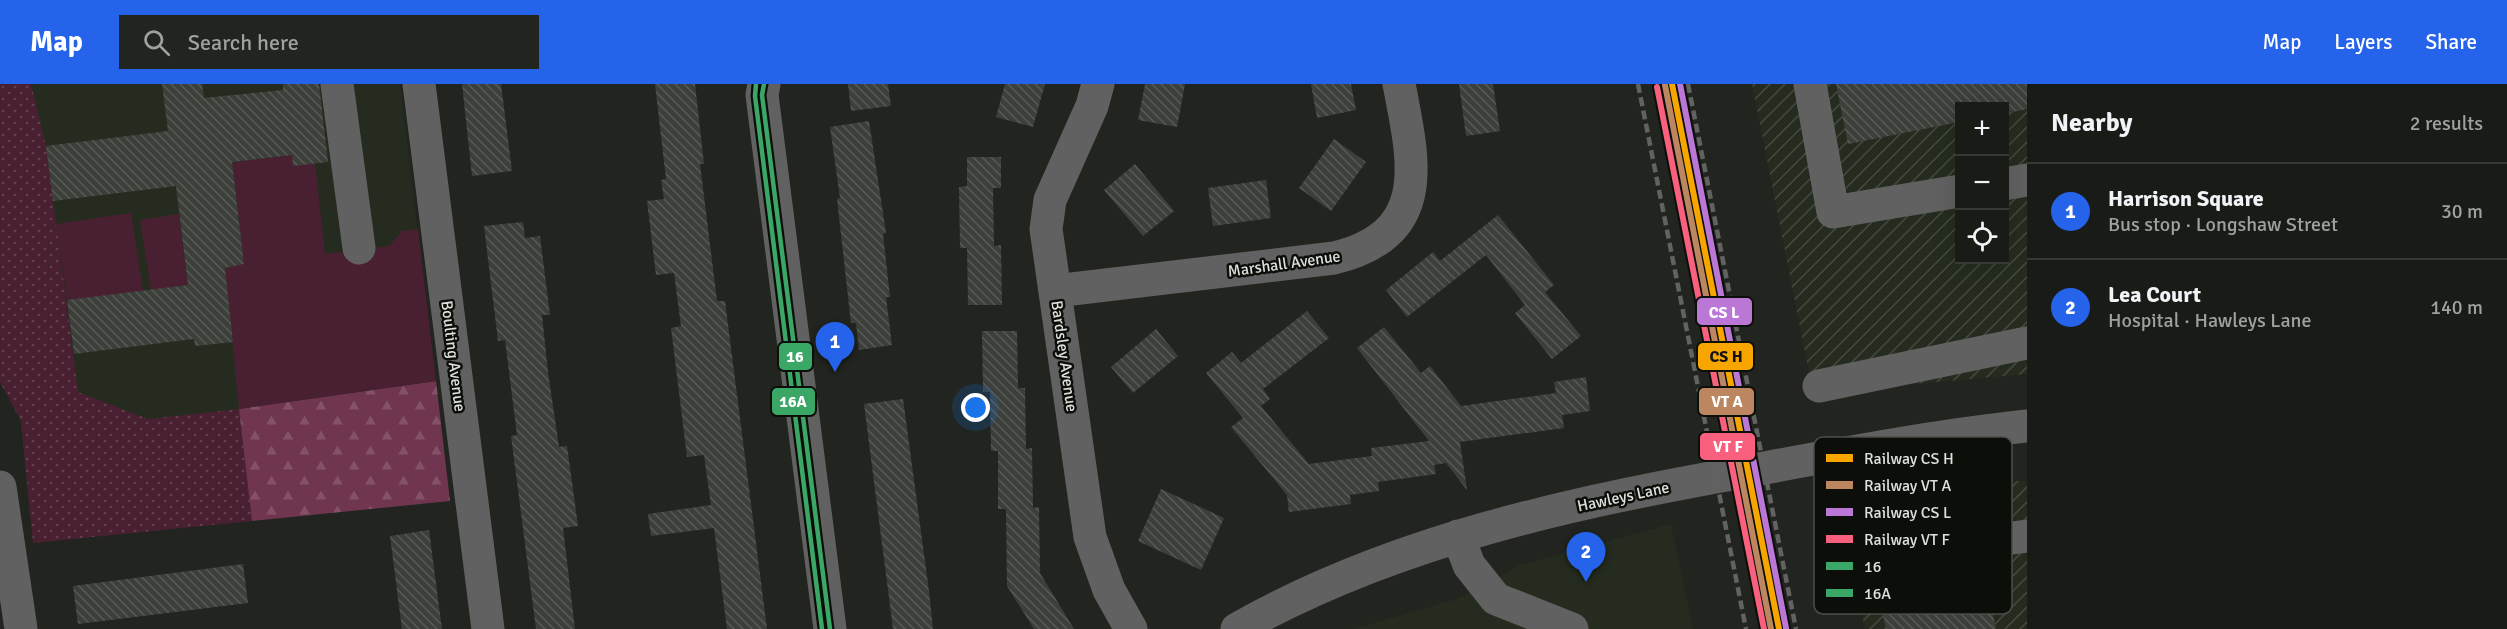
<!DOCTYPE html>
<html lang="en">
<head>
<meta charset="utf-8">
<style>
	:root { --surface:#191b17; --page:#222420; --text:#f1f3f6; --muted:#9fa1a1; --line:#373936; --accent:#2563eb }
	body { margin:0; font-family:Signika,sans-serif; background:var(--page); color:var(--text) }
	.controls { position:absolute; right:18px; top:18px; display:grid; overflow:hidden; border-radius:0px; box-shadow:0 6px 24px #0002 }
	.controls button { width:54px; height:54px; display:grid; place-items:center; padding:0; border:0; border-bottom:2px solid var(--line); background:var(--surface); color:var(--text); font:30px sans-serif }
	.you { position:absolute; left:976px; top:324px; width:21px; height:21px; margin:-15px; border:4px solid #fff; border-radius:50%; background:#1a73e8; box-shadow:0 0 0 9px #1a73e833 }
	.badge { display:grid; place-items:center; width:39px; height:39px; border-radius:50%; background:var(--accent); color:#fff; font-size:20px; font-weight:700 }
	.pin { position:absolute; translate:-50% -50px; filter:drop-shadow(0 2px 3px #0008) }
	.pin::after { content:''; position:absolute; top:32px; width:21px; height:18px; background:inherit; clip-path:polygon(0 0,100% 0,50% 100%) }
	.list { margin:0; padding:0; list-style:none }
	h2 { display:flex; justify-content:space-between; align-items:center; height:78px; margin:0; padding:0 24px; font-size:26px }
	h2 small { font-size:20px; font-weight:400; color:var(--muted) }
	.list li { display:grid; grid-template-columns:39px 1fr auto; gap:18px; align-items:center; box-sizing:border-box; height:96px; padding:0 24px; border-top:2px solid var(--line) }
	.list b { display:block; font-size:22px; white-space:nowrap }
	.list p { margin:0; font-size:20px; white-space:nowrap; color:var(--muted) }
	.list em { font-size:20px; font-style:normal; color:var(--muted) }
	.icon { flex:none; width:33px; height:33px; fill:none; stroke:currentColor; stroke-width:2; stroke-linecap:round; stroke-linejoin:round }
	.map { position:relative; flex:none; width:2027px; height:545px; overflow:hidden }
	header { display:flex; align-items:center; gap:36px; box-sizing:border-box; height:84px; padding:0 30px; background:var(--accent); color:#fff }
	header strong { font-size:28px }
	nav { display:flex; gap:33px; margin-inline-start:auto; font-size:21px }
	.search { width:420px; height:54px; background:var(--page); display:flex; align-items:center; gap:15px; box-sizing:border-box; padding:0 21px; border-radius:0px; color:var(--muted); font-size:22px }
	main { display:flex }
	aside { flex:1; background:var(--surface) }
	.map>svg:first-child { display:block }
	.built { fill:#252c1f }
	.industrial { fill:url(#industrial-furrows); fill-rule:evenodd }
	.grass { fill:url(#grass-dots) }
	.forest { fill:url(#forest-firs) }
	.green { fill:#482031 }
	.building { fill:url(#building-back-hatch) }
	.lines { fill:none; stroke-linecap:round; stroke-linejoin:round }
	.minor { stroke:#626161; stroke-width:33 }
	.rail { stroke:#626260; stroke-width:4.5; stroke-dasharray:9 4.5; stroke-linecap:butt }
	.bus-1-casing { stroke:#0c0e0a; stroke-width:9 }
	.bus-2-casing { stroke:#0c0e0a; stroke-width:9 }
	.bus-1 { stroke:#3aa766; stroke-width:4.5 }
	.bus-2 { stroke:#3aa766; stroke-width:4.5 }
	.rail-1-casing { stroke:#0c0e0a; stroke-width:10 }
	.rail-2-casing { stroke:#0c0e0a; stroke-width:10 }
	.rail-3-casing { stroke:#0c0e0a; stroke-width:10 }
	.rail-4-casing { stroke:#0c0e0a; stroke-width:10 }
	.rail-1 { stroke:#f7a600; stroke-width:6 }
	.rail-2 { stroke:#bb8660; stroke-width:6 }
	.rail-3 { stroke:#ba77d6; stroke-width:6 }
	.rail-4 { stroke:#f8607d; stroke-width:6 }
	.labels { text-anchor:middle; stroke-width:5; stroke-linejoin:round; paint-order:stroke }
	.street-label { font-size:16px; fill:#dee1db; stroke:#0c0e0a }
	.key { fill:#0c0e0a; stroke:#4b4d49; stroke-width:1.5 }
	.key-label { font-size:16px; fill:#dee1db }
	.line-badge { stroke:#0c0e0a; stroke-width:2 }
	.badge-label { font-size:16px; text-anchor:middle; font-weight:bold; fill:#fff }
	.pale-badge-label { font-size:16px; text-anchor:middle; font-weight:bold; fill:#111 }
</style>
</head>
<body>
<header>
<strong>Map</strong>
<div class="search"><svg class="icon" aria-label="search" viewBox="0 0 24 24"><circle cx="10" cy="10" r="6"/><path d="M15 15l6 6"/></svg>Search here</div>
<nav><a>Map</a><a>Layers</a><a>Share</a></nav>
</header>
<main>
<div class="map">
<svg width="2027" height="545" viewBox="0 0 2027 545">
	<defs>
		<pattern id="industrial-furrows" width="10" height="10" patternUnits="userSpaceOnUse" patternTransform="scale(1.5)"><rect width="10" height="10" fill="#252c1f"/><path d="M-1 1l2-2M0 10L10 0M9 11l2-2" fill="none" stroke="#444a3f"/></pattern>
		<pattern id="grass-dots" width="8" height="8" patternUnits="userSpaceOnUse" patternTransform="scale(1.5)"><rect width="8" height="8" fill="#482031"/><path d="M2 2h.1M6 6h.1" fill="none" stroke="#62404e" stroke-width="1.8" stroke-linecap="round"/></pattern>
		<pattern id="forest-firs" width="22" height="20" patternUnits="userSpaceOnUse" patternTransform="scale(1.5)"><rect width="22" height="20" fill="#70354f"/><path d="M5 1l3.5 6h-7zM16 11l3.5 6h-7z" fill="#845268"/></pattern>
		<pattern id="building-back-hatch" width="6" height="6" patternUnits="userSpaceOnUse" patternTransform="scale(1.5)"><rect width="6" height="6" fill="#3c3f3a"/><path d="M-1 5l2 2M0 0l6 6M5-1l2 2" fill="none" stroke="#585a56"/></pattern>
	</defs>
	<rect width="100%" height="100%" fill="#21241f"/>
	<path class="built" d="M0 0H400L450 417 33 459 21 337 0 298Z
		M1671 440 1693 545H1353L1457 515 1520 481Z"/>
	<path class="industrial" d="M1752 0H2027V290L1813 309ZM1960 22H2004V176H1960Z
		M1974 397H2027V545H1865L1840 416Z"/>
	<path class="grass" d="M0 0H31L46 62 78 308 148 335 239 325 252 437 33 459 21 337 0 298Z"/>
	<path class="forest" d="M436 297 450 417 252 437 239 325Z"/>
	<path class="green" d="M292 71 315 79 325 170 389 162 402 147 418 145 436 297 239 325 225 184 244 180 235 103 210 81Z
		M131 129 143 207 67 216 56 140Z
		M179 130 188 201 151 206 140 136Z"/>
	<path class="building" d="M162 0H202L204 14 283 6V0H319L328 78 293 82 292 71 232 78 244 180 225 184 233 258 195 262 194 255 74 270 67 216 188 201 176 102 53 117 46 62 168 47Z
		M462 0H501L512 87 472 92Z
		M655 0H695L704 80H700L717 217H725L767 545H727L714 444 651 452 648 430 711 421 704 371 687 373 671 244 681 242 674 189 656 191 647 117 664 115 661 96 666 95Z
		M848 0H888L891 22 851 27Z
		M1005 0H1045L1033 43 996 33Z
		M1145 0H1185L1177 43 1138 36Z
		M1311 0H1351L1356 26 1317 34Z
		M1459 0H1493L1500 47 1466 52Z
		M1836 0H2027V25L2004 30V22H1959V38L1848 60Z
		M869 37 886 149 883 150 890 213H886L892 261 859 266 856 239H851L837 115 840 114 830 43Z
		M1334 55 1366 78 1331 127 1299 104Z
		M967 73H1001V104H993L994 162 1001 161 1002 221H968L967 164H960L959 103 967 102Z
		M1135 80 1174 127 1143 152 1104 106Z
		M1266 96 1271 134 1213 142 1208 104Z
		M1498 131 1554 201 1545 208 1581 252 1552 275 1515 229 1525 221 1486 171 1407 233 1386 206 1433 168 1440 177Z
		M523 138 525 154 540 152 550 231H542L548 288 559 363 567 362 578 442 563 444 575 545H536L511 352 517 351 505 256 498 257 484 142Z
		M1307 227 1329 254 1263 305 1270 315 1261 322 1309 380 1372 372 1371 364 1429 357 1357 264 1384 243 1421 289 1430 282 1461 322 1556 309 1554 298 1586 293 1590 327 1562 331 1564 344 1460 358 1467 406 1446 379 1434 381 1436 390 1378 398 1379 407 1350 411 1351 420 1289 428 1287 411 1231 343 1243 334 1206 289 1232 268 1241 279Z
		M1156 245 1178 272 1133 309 1111 283Z
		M982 247H1017L1018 304H1025L1026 365 1032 364 1033 424 1039 423 1040 489 1074 545H1034L1007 502 1006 425H998V367H991L990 308H983Z
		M903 315 929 507 933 545H893L864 320Z
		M1161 405 1224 434 1201 486 1138 457Z
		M1970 423 1996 545H1886L1865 445Z
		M429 446 442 545H402L390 452Z
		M243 480 248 519 78 540 73 502Z"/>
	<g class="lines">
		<path class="minor" d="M337 0 359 164
			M419 0 488 545
			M764 0 762 11 830 545
			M1098 0 1092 22 1050 116 1046 145 1090 453 1109 506 1131 545
			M1810 0 1833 128 1960 107
			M2004 100 2027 96
			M1055 207 1334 174C1433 150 1414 78 1399 0
			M1819 302 2027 259
			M0 403 21 545
			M1458 452 1469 481 1496 515 1572 545
			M1996 456 2027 452
			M1237 545C1396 455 1576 418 1754 386 1845 369 1935 352 2027 342"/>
		<path class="rail" d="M1638 0 1746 545
			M1688 0 1796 545"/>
		<defs>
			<path id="bus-1" d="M764 0 762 11 830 545"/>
			<path id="bus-2" d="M756 0 755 12 822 545"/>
		</defs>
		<use href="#bus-1" class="bus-1-casing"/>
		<use href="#bus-2" class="bus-2-casing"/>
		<use href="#bus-1" class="bus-1"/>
		<use href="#bus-2" class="bus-2"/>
		<defs>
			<path id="rail-1" d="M1672 0 1779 545"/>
			<path id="rail-2" d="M1665 1 1771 545"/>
			<path id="rail-3" d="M1680 0 1786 544"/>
			<path id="rail-4" d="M1657 3 1764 545"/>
		</defs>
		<use href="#rail-1" class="rail-1-casing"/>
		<use href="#rail-2" class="rail-2-casing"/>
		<use href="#rail-3" class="rail-3-casing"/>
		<use href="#rail-4" class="rail-4-casing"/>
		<use href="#rail-1" class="rail-1"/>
		<use href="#rail-2" class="rail-2"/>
		<use href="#rail-3" class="rail-3"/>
		<use href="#rail-4" class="rail-4"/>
	</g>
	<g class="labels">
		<g class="street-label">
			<text transform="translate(1284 179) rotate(-8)" y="6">Marshall Avenue</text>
			<text transform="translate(454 272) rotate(83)" y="6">Boulting Avenue</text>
			<text transform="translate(1065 272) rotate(82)" y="6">Bardsley Avenue</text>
			<text transform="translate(1623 412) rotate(-12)" y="6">Hawleys Lane</text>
		</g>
	</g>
	<rect x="1814" y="353" width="198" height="177" rx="9" class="key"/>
	<rect x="1826" y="370" width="27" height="8" fill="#f7a600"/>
	<rect x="1826" y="397" width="27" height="8" fill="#bb8660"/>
	<rect x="1826" y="424" width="27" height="8" fill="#ba77d6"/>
	<rect x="1826" y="451" width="27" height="8" fill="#f8607d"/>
	<rect x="1826" y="478" width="27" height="8" fill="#3aa766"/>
	<rect x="1826" y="505" width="27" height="8" fill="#3aa766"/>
	<g class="key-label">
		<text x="1864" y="380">Railway CS H</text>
		<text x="1864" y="407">Railway VT A</text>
		<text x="1864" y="434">Railway CS L</text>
		<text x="1864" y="461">Railway VT F</text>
		<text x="1864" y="488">16</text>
		<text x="1864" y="515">16A</text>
	</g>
	<g class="line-badge">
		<rect x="1696" y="213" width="57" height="29" rx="6" fill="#ba77d6"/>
		<rect x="778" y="258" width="35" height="29" rx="6" fill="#3aa766"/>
		<rect x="1697" y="258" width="57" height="29" rx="6" fill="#f7a600"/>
		<rect x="1698" y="303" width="57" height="29" rx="6" fill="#bb8660"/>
		<rect x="771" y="303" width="45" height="29" rx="6" fill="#3aa766"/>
		<rect x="1699" y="348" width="57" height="29" rx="6" fill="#f8607d"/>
	</g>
	<g class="badge-label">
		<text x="1724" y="234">CS L</text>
		<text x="795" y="278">16</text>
		<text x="1727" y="323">VT A</text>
		<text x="793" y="323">16A</text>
		<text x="1728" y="368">VT F</text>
	</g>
	<g class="pale-badge-label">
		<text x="1726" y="278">CS H</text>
	</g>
</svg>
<div class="controls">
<button>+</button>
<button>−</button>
<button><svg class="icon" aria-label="locate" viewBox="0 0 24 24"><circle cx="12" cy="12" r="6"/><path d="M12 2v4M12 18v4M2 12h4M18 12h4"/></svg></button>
</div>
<div class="you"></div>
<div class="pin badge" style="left:835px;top:288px">1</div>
<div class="pin badge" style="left:1586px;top:498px">2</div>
</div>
<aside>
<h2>Nearby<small>2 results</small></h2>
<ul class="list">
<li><span class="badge">1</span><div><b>Harrison Square</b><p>Bus stop · Longshaw Street</p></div><em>30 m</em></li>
<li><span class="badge">2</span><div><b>Lea Court</b><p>Hospital · Hawleys Lane</p></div><em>140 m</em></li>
</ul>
</aside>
</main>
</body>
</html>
